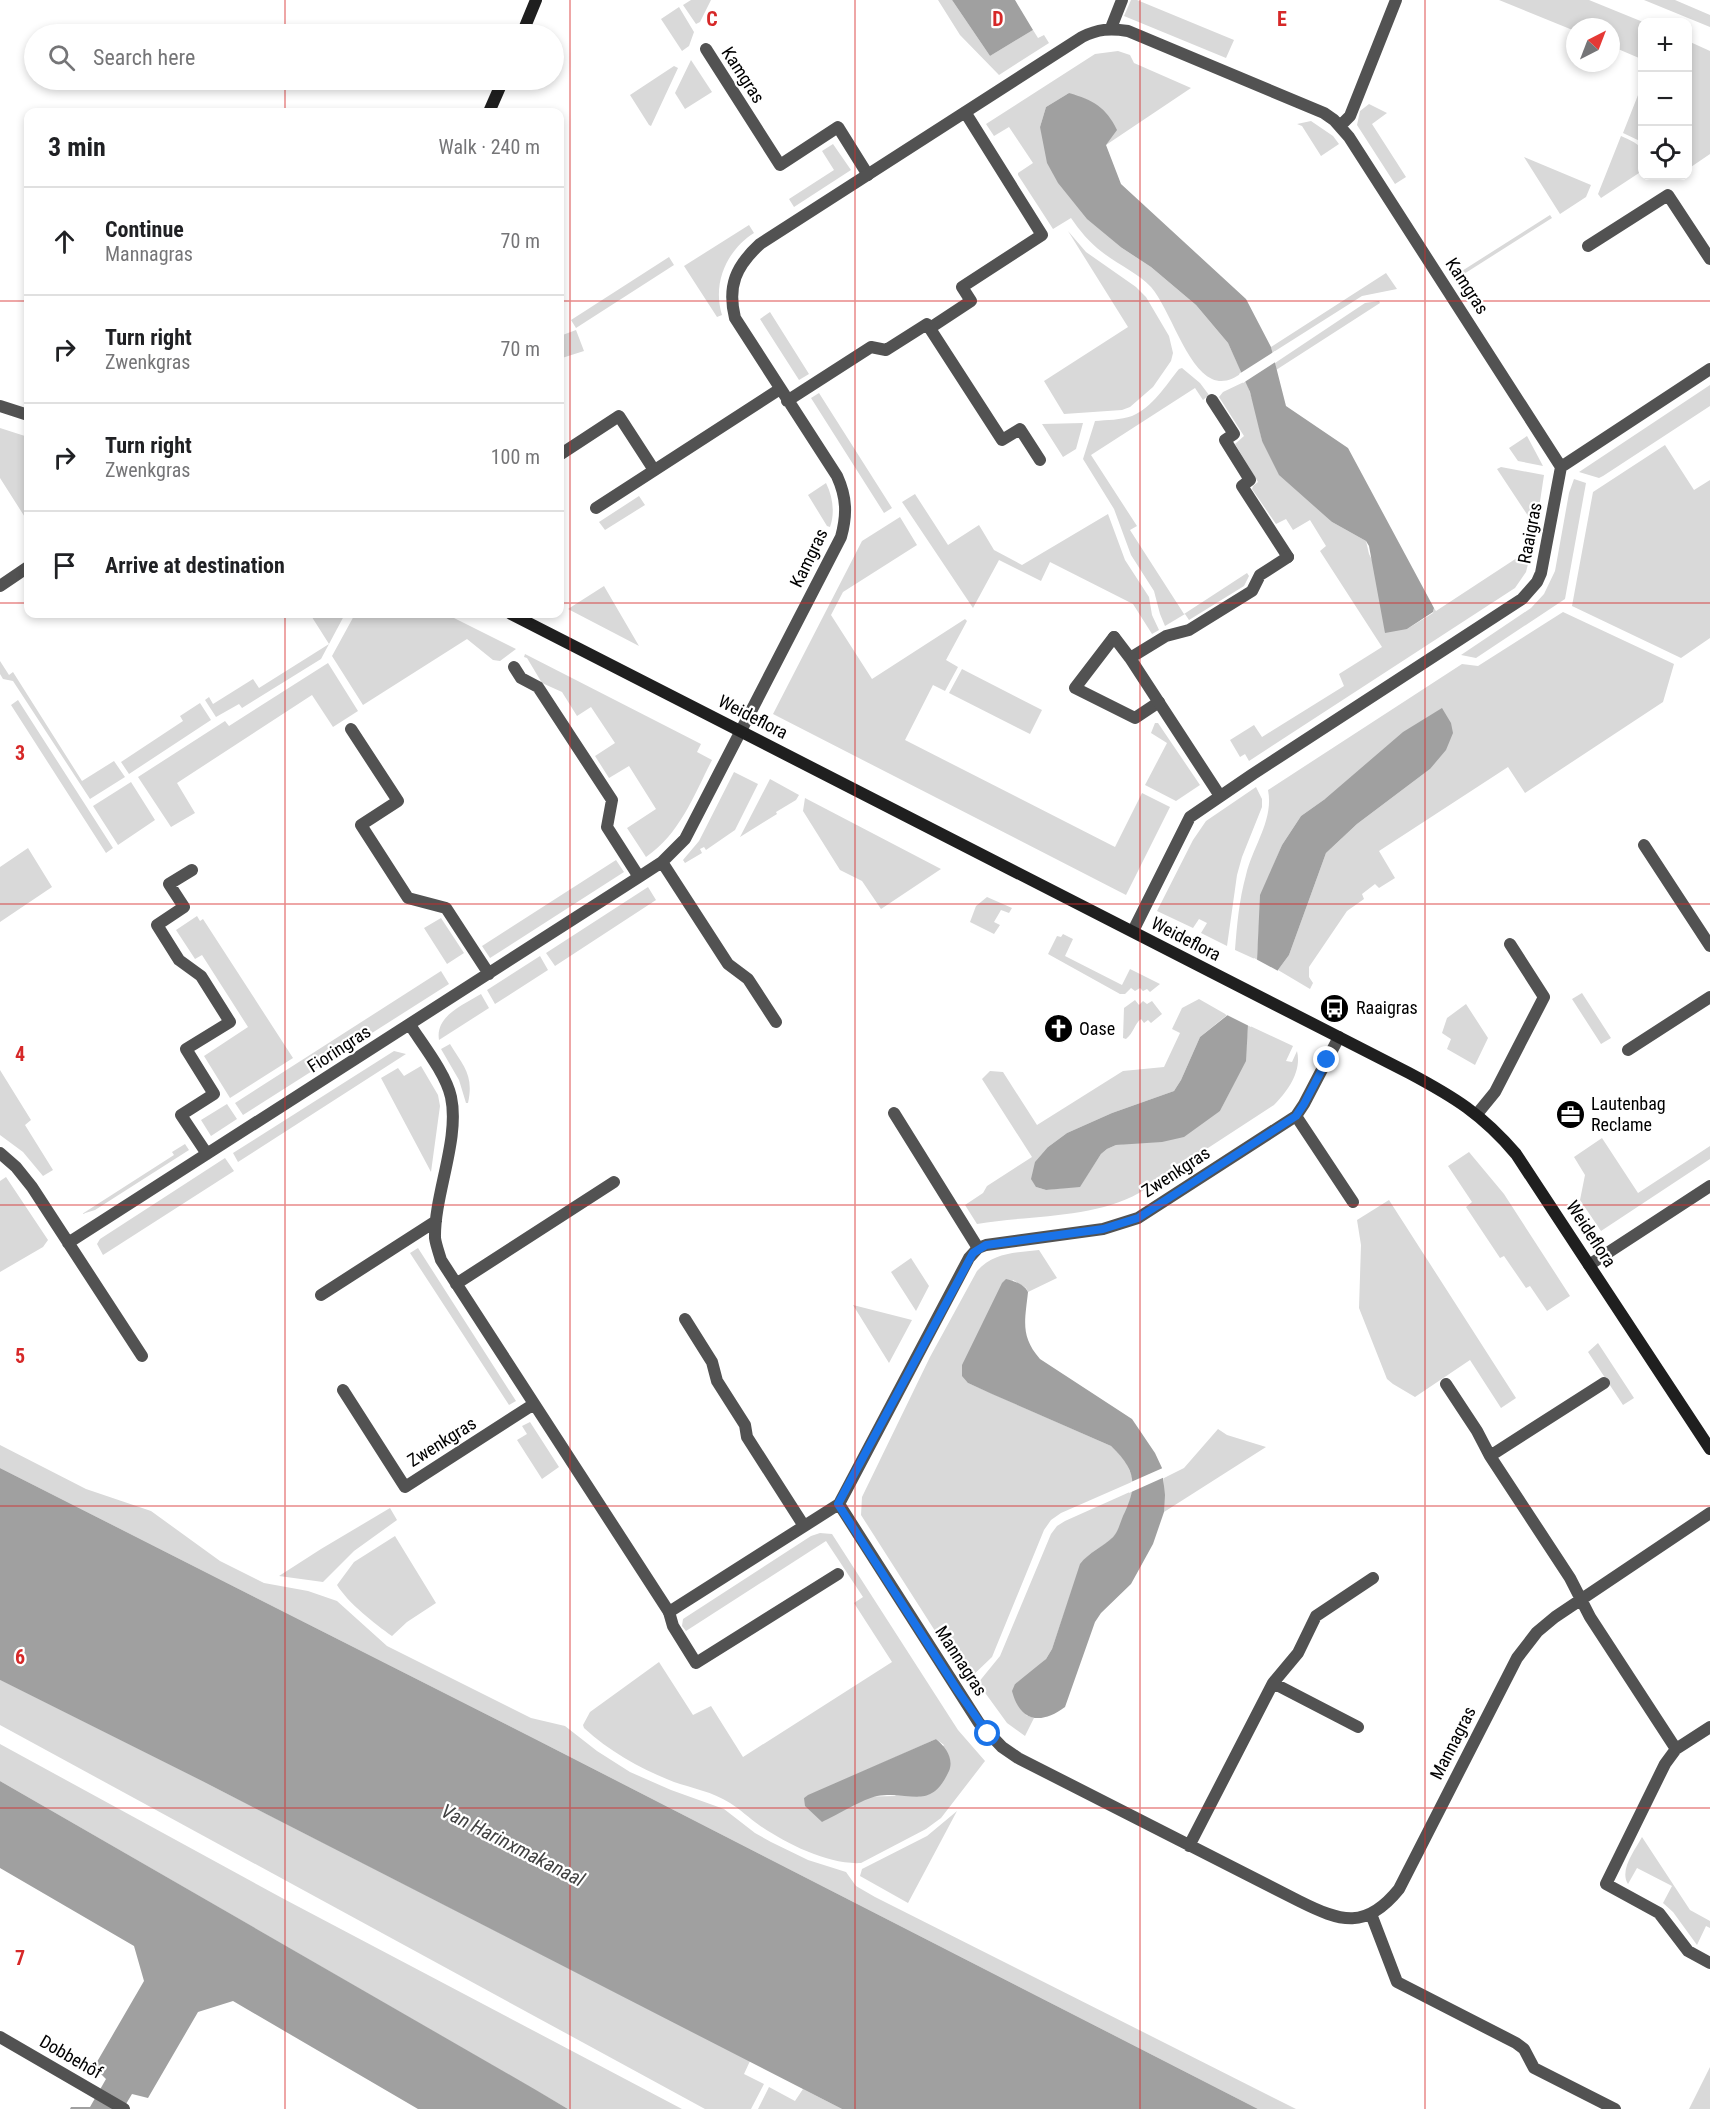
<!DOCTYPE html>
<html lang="en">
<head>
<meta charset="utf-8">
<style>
	:root { --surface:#fff; --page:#f2f2f2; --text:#202124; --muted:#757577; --line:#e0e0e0 }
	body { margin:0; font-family:"Roboto Condensed",sans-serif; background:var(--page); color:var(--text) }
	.controls { position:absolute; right:18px; top:18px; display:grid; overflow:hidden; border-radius:12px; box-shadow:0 3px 9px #0003 }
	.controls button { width:54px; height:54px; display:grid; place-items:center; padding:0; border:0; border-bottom:2px solid var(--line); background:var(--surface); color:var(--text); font:30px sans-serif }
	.compass { position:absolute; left:1566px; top:18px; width:54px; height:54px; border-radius:50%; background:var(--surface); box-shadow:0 3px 9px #0003; rotate:42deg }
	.stop { position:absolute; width:18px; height:18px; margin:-14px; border:4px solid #1a73e8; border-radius:50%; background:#fff }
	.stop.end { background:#1a73e8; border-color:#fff; box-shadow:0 2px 6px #0008 }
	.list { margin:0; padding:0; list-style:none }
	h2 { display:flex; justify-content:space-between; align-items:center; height:78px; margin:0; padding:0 24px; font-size:26px }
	h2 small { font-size:20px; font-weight:400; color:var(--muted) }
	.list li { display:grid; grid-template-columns:39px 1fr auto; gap:18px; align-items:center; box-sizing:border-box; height:108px; padding:0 24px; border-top:2px solid var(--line) }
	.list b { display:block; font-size:22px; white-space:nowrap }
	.list p { margin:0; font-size:20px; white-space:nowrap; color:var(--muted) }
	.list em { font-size:20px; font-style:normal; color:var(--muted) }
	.icon { flex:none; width:33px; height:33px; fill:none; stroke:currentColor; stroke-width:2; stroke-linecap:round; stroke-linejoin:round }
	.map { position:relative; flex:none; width:1710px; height:2109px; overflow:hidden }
	.search { position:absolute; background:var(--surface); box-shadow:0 3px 9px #0003; left:24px; top:24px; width:540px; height:66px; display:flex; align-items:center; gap:15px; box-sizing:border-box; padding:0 21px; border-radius:33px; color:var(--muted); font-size:22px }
	.panel { position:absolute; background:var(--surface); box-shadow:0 3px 9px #0003; left:24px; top:108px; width:540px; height:510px; border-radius:12px }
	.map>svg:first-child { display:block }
	.green { fill:#d9d9d9; fill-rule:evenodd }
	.water { fill:#a0a0a0 }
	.pier { fill:#fff }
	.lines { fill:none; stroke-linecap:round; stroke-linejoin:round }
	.lane { stroke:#525252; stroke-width:12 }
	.street { stroke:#525252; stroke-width:12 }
	.secondary { stroke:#1f1f1f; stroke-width:12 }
	.route { stroke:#1a73e8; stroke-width:8 }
	.grid { fill:none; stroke:#d62828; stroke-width:1.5; stroke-opacity:0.55 }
	.labels { text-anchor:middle; stroke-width:4.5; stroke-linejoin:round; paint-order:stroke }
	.street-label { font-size:18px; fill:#000; stroke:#fff }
	.poi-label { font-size:18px; fill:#000; stroke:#fff; text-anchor:start }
	.water-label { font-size:20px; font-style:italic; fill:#414141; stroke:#fff }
	.grid-label { font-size:20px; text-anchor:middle; font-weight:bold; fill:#d62828; stroke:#fff; stroke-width:4.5; stroke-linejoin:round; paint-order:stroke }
</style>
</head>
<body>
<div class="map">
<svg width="1710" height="2109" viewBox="0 0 1710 2109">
	<rect width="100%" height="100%" fill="#fff"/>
	<path class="green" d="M691 0H711L700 22 696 24 683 5Z
		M938 0H952L990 56 1033 30 1038 38 1044 35 1049 43 999 75 960 35Z
		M1131 0H1137L1234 40 1226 58 1124 16Z
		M1499 0H1589L1643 22 1642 57 1639 58 1611 46V27H1575V31Z
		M1644 0H1675L1710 15V27Z
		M679 7 694 32 689 46 682 51 661 19Z
		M1688 41 1710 51V154L1688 169Z
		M1118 51 1130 55 1134 63 1191 88 1106 145 1069 93 1046 107 1040 127 1122 248 1151 267 1196 305 1228 343 1242 373C1233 379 1223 384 1212 379 1186 367 1170 309 1151 287 1138 273 1117 264 1102 252 1089 242 1080 231 1071 218L1053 229 1018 175V173L1033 163 1009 127 994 136 986 124 1095 54Z
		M691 60 712 92 685 109 675 93Z
		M674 66 678 68 651 126 649 125 630 95Z
		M1642 85V142L1623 133Z
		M1369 104 1387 113 1372 124 1406 177 1395 184 1357 125 1360 111Z
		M1311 121 1333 136 1339 144 1321 156 1302 126 1297 124Z
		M1621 136C1644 146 1643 147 1642 171L1601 198 1598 194Z
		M833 144 851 170 794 207 789 199 834 170 822 151Z
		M1524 157 1591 185 1586 197 1560 214Z
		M1550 215 1552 218 1456 279 1454 276Z
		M749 225 754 233C727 250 712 283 722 315L717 317 684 266Z
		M1068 231 1086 252 1136 287 1146 297 1169 336 1173 353 1171 361 1153 387 1130 407 1122 410 1064 414 1044 381 1128 327Z
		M669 257 674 265 576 328 571 320Z
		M1386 273 1397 289 1362 296 1272 353 1271 347Z
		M1379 301 1380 303 1276 370 1275 363 1365 303Z
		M770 312 809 374 799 380 760 319Z
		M576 330 584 351 562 358 560 350V336Z
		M1182 368 1200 383 1209 395 1203 400 1195 388 1091 455 1137 526 1130 530 1184 614 1247 573 1249 576 1244 586 1189 620 1185 614 1165 626 1160 614 1154 591 1131 555 1114 509 1083 459 1095 421C1107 420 1121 420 1132 416 1152 408 1166 385 1179 369Z
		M1246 381 1255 407 1262 441 1332 522 1366 541 1369 554 1407 629 1433 613 1434 608 1436 611 1532 548 1526 572 1515 588 1249 761 1245 754 1240 757 1230 740 1254 725 1262 737 1344 686 1339 674 1382 647 1320 551 1326 546 1310 520 1293 530 1286 519 1276 524 1252 489 1253 486 1258 482 1235 444 1244 436 1219 397 1223 392Z
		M1710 385V406L1603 476 1599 478 1579 472Z
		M819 393 892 508 884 513 811 398Z
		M1083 423 1076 449 1063 457 1042 424Z
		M0 428 28 437V522L0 478Z
		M1527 436 1543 466 1518 461 1509 448Z
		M1665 445 1694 490 1710 480V638L1681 658 1572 606 1593 492Z
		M1501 467 1544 475 1536 528 1497 469Z
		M1574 479 1586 483 1565 599 1476 658 1461 655 1531 608 1544 594 1555 571 1569 493Z
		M826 483C833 497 835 513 830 527L827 526 808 495Z
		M915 494 948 545 979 525 994 550 1022 565 1108 514 1125 560 1149 597 1152 615 1159 630 1152 634 1133 604 1050 562 1041 581 999 560 973 608 902 502Z
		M639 496 645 505 605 530 599 522Z
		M900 517 917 545 843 592 831 615 872 679 965 619 967 621 946 660 958 667 945 691 933 685 905 740 1115 847 1142 793 1170 807 1126 895 773 714 862 541Z
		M604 586 639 646 568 609Z
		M1563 612 1674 664 1663 702 1525 793 1508 767 1379 851 1395 878 1379 888 1375 884 1362 894 1364 899 1347 911 1309 967V977L1313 983 1310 989 1278 970 1289 955 1326 853 1357 824 1430 769 1325 799 1301 816 1282 845 1261 895 1257 960 1235 950C1237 925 1239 900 1246 875 1253 846 1274 820 1268 790L1462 664 1478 666Z
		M310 614H345L321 659 242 708 239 704 216 717 205 700 209 697 213 704 253 679 259 688 329 644Z
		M355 614H446L516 649 500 661 493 660 467 639 363 705 332 656Z
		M525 654 701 744 697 752 712 760C694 795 680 834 646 857L627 828 656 809 629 766 609 778 595 756 615 743 591 707 577 716 562 692 542 683 527 658 524 657Z
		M0 661 9 675 13 672 82 781 114 761 125 777 90 799 13 681 3 679 0 674Z
		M328 663 358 711 333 727 312 695 177 783 195 813 171 827 138 777 225 721 229 726Z
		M962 669 1042 710 1030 734 949 693Z
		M18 700 113 848 106 853 11 705Z
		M200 703 211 720 129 774 121 762 183 721 180 716Z
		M1155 723H1158L1200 785 1176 801 1145 785 1167 743 1151 733Z
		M734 772 758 784 735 830 706 850 704 847 700 849 702 853 685 863 683 860 699 841Z
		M770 779 799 795 796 800 776 812 777 814 740 837Z
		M131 782 155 820 118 845 93 806Z
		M1256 787 1262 799V807L1242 857 1237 875 1227 946 1201 933 1207 923 1199 919 1193 928 1157 911 1193 840 1206 821Z
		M805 798 941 869 881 909 862 881 840 870 803 811Z
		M28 848 52 887 0 922V867Z
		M616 860 624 872 490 958 482 946Z
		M648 887 656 900 555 966 546 953Z
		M987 897 1012 908 1009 913 1001 910 994 922 1000 925 994 934 970 922 976 906Z
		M197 916 200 921 203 919 293 1058 230 1098 204 1056 248 1027 202 955 195 959 176 930Z
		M441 918 464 953 447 964 424 928Z
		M1063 934 1073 939 1065 956 1122 985 1130 969 1160 984 1150 992 1147 989 1143 991 1140 988 1135 991 1131 988 1125 994H1120L1048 954 1057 936 1061 937Z
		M540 956 548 970 495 1004 487 990Z
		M441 971 449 984 243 1115 235 1103Z
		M1582 993 1611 1038 1601 1044 1572 999Z
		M481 994 489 1008 439 1040C435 1016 463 1005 481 994Z
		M1199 999 1227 1015 1200 1037 1181 1080 1174 1091 1112 1113 1067 1133 1048 1147 1036 1187 1046 1190 1080 1186 1101 1154 1107 1149 1116 1145 1138 1142 1220 1111 1245 1061 1248 1025 1293 1046 1286 1061 1292 1062 1297 1051C1302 1071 1288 1091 1274 1105L1139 1193C1094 1219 1027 1215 977 1224L965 1205 983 1193 987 1186 1032 1157 982 1079 990 1071 1003 1072 1037 1125 1123 1071 1164 1067 1180 1033 1172 1029 1182 1008Z
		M1135 1000 1139 1005 1143 1001 1147 1004 1152 1001 1162 1014 1151 1023 1148 1020 1144 1023 1141 1019C1134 1024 1134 1033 1126 1039L1123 1038 1124 1008Z
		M1466 1004 1488 1038 1475 1065 1447 1049 1451 1039 1442 1033 1447 1018Z
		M450 1044C464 1067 474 1075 468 1103H466L459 1080 441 1049Z
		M394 1051 406 1054 238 1162 233 1153Z
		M421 1066 438 1095 440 1106 431 1172 381 1078 398 1068 404 1076Z
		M0 1070 31 1120 25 1125 53 1170 43 1176 23 1152 0 1135Z
		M227 1104 237 1119 211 1136 201 1120Z
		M1602 1138 1638 1193 1710 1146V1159L1601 1231 1580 1200 1585 1175 1574 1157Z
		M185 1144 189 1150 95 1210 82 1214 174 1155 172 1152Z
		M1469 1152 1504 1194 1570 1296 1547 1311 1530 1286 1526 1288 1504 1256 1500 1258 1466 1207 1472 1202 1448 1166Z
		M225 1158 234 1171 103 1255 97 1244 100 1239Z
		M6 1177 48 1240 43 1247 0 1272V1181Z
		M1389 1200 1516 1398 1501 1408 1470 1360 1415 1397 1393 1384 1387 1379 1359 1308 1361 1245 1357 1220Z
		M418 1248 516 1401 509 1405 410 1253Z
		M1039 1250 1057 1278 1028 1292 1026 1288 1013 1280 968 1383 1111 1446 1125 1460 1134 1481 1061 1513 1051 1520 1044 1530 992 1657 967 1681 861 1515 862 1497 930 1357 977 1271C994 1252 1016 1253 1039 1250Z
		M911 1258 929 1286 916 1311 891 1272Z
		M853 1305 912 1320 889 1363Z
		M1598 1343 1634 1398 1623 1405 1588 1352Z
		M530 1422 559 1467 542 1479 517 1440 527 1434 522 1426Z
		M1218 1429 1227 1435 1266 1447 1164 1512V1478L1184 1468Z
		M0 1445 86 1489 151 1511 220 1561 264 1583 308 1591 337 1601 387 1646 531 1718 565 1726 597 1751 630 1772 671 1790 724 1809 755 1833 771 1842 808 1860 846 1872 856 1886 875 1897 1296 2109H1258L539 1741 0 1468Z
		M1132 1491C1130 1503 1122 1527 1114 1536 1105 1547 1089 1551 1081 1564L1052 1649 1046 1659 1034 1671 1015 1684 1026 1715 1034 1718 1025 1736 1007 1723 978 1683 1000 1656 1051 1534 1057 1526 1065 1521Z
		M390 1508 397 1520 354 1551 323 1582 279 1576 321 1549Z
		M820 1533 832 1534 958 1730 985 1761 941 1818 926 1829 861 1863C828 1865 785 1843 759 1825 749 1818 740 1809 730 1803 713 1792 692 1788 674 1782 641 1769 610 1752 584 1728L583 1725 590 1712 659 1662 693 1715 711 1706 743 1757 892 1662 854 1603 863 1597 826 1541 686 1631 682 1626 683 1619 811 1536ZM936 1739 944 1745 895 1796 804 1798Z
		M395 1536 436 1603 407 1622 392 1636C375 1624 348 1603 337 1585L354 1562Z
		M0 1680 204 1782 750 2061 744 2074 764 2084 751 2109H705L0 1725Z
		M0 1744 282 1898 682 2109H568L0 1781Z
		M957 1811 908 1903 860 1876 862 1869 927 1836Z
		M1642 1837 1690 1910 1710 1921V1928L1706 1926 1697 1945 1673 1912 1663 1903 1672 1886 1637 1868 1628 1884C1619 1870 1635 1850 1642 1837Z
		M1710 2067V2109H1689Z
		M769 2087 795 2101 803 2089 842 2109H758Z"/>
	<path class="water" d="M952 0H1015L1033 30 990 56Z
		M1069 93C1093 100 1106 107 1117 130L1106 145 1121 184 1246 299 1271 347 1286 406 1348 448 1434 608 1433 612 1407 629 1385 633 1369 546 1366 541 1332 522 1279 475 1262 441 1250 392 1228 343 1196 305 1151 267 1122 248 1087 219 1058 183 1047 163 1040 127 1046 107Z
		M1442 708 1451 723 1453 733 1446 750 1430 769 1357 824 1326 853 1289 955 1278 970 1248 1025 1246 1061 1220 1111 1184 1137 1162 1142 1116 1145 1107 1149 1101 1154 1080 1187 1046 1190 1036 1187 1031 1179 1035 1162 1048 1147 1067 1133 1112 1113 1174 1091 1181 1080 1200 1037 1229 1014 1257 960 1260 895 1282 845 1301 816 1325 799 1403 732Z
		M1006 1279C1014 1281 1024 1284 1028 1292 1025 1321 1020 1336 1040 1359L1132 1419 1155 1453 1162 1468 1165 1495 1164 1512 1153 1544 1131 1584 1101 1613 1095 1622 1065 1707C1041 1725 1020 1722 1012 1691L1015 1684 1046 1659 1052 1649 1080 1564C1089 1552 1103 1547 1113 1537 1118 1532 1120 1523 1123 1516 1138 1485 1136 1470 1111 1446L992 1394 968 1383 962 1376V1365L1002 1283Z
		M0 1468 539 1741 1258 2109H842L204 1782 0 1680Z
		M936 1739C946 1747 954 1759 949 1771 930 1812 911 1790 877 1796 863 1799 837 1815 822 1822L805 1806 804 1798 808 1795Z
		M0 1781 536 2090 568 2109H418L233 2001 198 2012 148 2098 132 2094 123 2109H70L71 2107H90L106 2079 94 2067 144 1981 134 1946 0 1868Z"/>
	<path class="pier" d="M1275 351 1277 361 1243 383 1239 374Z
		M1254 958 1280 972 1251 1027 1225 1014Z
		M1165 1467 1167 1476 1129 1493 1131 1482Z"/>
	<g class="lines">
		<path class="lane" d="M706 49 780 165 838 127 868 175
			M1212 400 1234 434 1225 440 1250 480 1242 486 1288 557
			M561 454 619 416 654 470
			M1114 637 1075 688 1135 718 1159 702
			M1644 845 1710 946
			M894 1113 978 1248
			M1477 1114 1495 1092 1544 997 1510 944
			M1296 1116 1353 1202
			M669 1612 673 1626 696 1663 838 1574"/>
		<path class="street" d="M1111 28 1122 0
			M1340 126 1350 116 1396 0
			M1588 246 1668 195 1710 259
			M930 328 971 301 962 287 1042 235 965 112
			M787 401 871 347 886 350 927 324 1002 440 1020 429 1040 460
			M0 406 28 415
			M596 508 780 389
			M0 586 28 567
			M1114 637 1130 658 1220 796
			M1130 658 1166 636 1189 630 1252 591 1260 575 1288 557
			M514 667 521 678 538 687 612 800 607 827 639 877
			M351 729 398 801 361 825 408 898 446 908 489 974
			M662 862 728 964 748 979 776 1022
			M192 870 169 884 184 907 157 925 179 960 201 976 230 1022 186 1049 214 1094 181 1115 207 1154
			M1133 931 1190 817 1253 774 1522 599 1537 582 1541 573 1561 467 1710 369
			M410 1025C423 1045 446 1074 451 1097 460 1139 434 1195 435 1238 436 1245 439 1253 441 1260L669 1612 839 1504 969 1258 978 1248 986 1245 1103 1229 1138 1218 1296 1116 1304 1104 1339 1037
			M1628 1050 1710 997
			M0 1153 16 1167 32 1187 142 1356
			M68 1243 639 877 662 862 685 839 841 537C847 515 847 498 837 476L735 318C727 286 736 266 760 244L1082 37C1098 29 1110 28 1128 31L1324 113 1334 120 1349 137 1561 467
			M1589 1265 1710 1186
			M456 1284 614 1182
			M321 1295 436 1221
			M685 1319 712 1362 717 1381 745 1425 747 1437 804 1526
			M1446 1384 1477 1431 1490 1456 1570 1578 1590 1617 1676 1749
			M343 1390 405 1487 534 1404
			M1490 1456 1604 1383
			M839 1504 979 1723 1002 1747 1018 1758 1299 1901C1341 1922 1366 1930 1399 1889L1517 1658 1537 1632 1555 1617 1710 1513
			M1273 1683 1358 1727
			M1710 1727 1676 1749 1665 1764 1606 1884 1659 1913 1688 1951 1710 1963
			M1189 1846 1273 1683 1298 1653 1316 1616 1373 1578
			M1371 1914 1397 1982 1516 2043 1524 2049 1534 2068 1615 2109
			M0 2037 124 2109"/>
		<path class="secondary" d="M522 34 536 0
			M489 112 503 80
			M511 614 1409 1073C1454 1097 1482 1114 1516 1154L1710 1449"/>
	</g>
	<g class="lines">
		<path class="route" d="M988 1734 958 1691 838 1504 973 1253 986 1245 1103 1229 1138 1218 1296 1116 1304 1104 1327 1060"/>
	</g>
	<path class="grid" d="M285 0V34M570 0V2109M855 0V2109M1140 0V2109M1425 0V2109M285 80V112M0 301H28M560 301H1710M0 603H28M560 603H1710M285 614V2109M0 904H1710M0 1205H1710M0 1506H1710M0 1808H1710"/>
	<defs>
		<symbol id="bus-disc" viewBox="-11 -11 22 22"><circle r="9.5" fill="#000" stroke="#fff"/><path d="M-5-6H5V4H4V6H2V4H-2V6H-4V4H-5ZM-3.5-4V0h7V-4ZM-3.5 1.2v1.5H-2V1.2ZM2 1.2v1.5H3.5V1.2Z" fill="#fff"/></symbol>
		<symbol id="church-disc" viewBox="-11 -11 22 22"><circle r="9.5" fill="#000" stroke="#fff"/><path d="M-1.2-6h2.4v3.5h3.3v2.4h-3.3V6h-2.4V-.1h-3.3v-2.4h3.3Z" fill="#fff"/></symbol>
		<symbol id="office-disc" viewBox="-11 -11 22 22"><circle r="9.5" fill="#000" stroke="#fff"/><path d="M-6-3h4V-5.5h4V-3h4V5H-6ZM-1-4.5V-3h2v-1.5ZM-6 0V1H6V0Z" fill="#fff"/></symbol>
	</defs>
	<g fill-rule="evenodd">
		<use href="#bus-disc" x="1318" y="992" width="33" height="33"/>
		<use href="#church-disc" x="1042" y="1012" width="33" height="33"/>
		<use href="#office-disc" x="1554" y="1098" width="33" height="33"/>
	</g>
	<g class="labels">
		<g class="street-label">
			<text transform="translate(743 75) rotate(57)" y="6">Kamgras</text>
			<text transform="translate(1467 286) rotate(57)" y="6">Kamgras</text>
			<text transform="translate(1530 533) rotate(-79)" y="6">Raaigras</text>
			<text transform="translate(809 558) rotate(-64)" y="6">Kamgras</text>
			<text transform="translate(753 717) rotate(27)" y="6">Weideflora</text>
			<text transform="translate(1186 939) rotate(27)" y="6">Weideflora</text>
			<text transform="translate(339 1049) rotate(-33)" y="6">Fioringras</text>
			<text transform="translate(1176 1172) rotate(-33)" y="6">Zwenkgras</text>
			<text transform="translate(1591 1234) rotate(57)" y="6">Weideflora</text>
			<text transform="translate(442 1442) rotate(-32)" y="6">Zwenkgras</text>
			<text transform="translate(961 1661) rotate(57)" y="6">Mannagras</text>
			<text transform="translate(1453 1743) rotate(-63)" y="6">Mannagras</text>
			<text transform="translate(71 2057) rotate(30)" y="6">Dobbehôf</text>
		</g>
		<g class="poi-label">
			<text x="1356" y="1014">Raaigras</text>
			<text x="1079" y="1035">Oase</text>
			<text x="1591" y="1110">Lautenbag<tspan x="1591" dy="21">Reclame</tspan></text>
		</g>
		<g class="water-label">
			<text transform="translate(513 1845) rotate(27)" y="7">Van Harinxmakanaal</text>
		</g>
	</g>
	<g class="grid-label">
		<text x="712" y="26">C</text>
		<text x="998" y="26">D</text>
		<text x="1282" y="26">E</text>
		<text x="20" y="760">3</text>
		<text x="20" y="1061">4</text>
		<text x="20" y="1363">5</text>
		<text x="20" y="1664">6</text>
		<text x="20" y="1965">7</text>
	</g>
</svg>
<div class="controls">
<button>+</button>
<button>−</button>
<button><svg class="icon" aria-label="locate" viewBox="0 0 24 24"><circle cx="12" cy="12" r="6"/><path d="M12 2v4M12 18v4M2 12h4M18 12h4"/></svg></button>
</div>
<svg class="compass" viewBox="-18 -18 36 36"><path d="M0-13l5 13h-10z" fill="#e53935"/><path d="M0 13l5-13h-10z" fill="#757577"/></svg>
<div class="stop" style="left:988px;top:1734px"></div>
<div class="stop end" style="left:1327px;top:1060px"></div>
<div class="search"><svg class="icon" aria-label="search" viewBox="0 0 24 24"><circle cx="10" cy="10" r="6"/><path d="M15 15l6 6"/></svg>Search here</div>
<section class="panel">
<h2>3 min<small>Walk · 240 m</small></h2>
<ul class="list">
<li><svg class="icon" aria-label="ahead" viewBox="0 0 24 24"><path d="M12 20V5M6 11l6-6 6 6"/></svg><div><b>Continue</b><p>Mannagras</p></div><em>70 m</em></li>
<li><svg class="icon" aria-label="right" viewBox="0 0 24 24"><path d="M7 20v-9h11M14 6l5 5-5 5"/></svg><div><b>Turn right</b><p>Zwenkgras</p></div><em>70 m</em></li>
<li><svg class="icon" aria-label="right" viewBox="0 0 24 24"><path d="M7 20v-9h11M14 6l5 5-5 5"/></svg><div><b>Turn right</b><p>Zwenkgras</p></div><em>100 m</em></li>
<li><svg class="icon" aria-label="arrive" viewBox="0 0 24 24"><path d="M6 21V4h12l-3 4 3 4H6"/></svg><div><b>Arrive at destination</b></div></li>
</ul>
</section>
</div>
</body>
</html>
